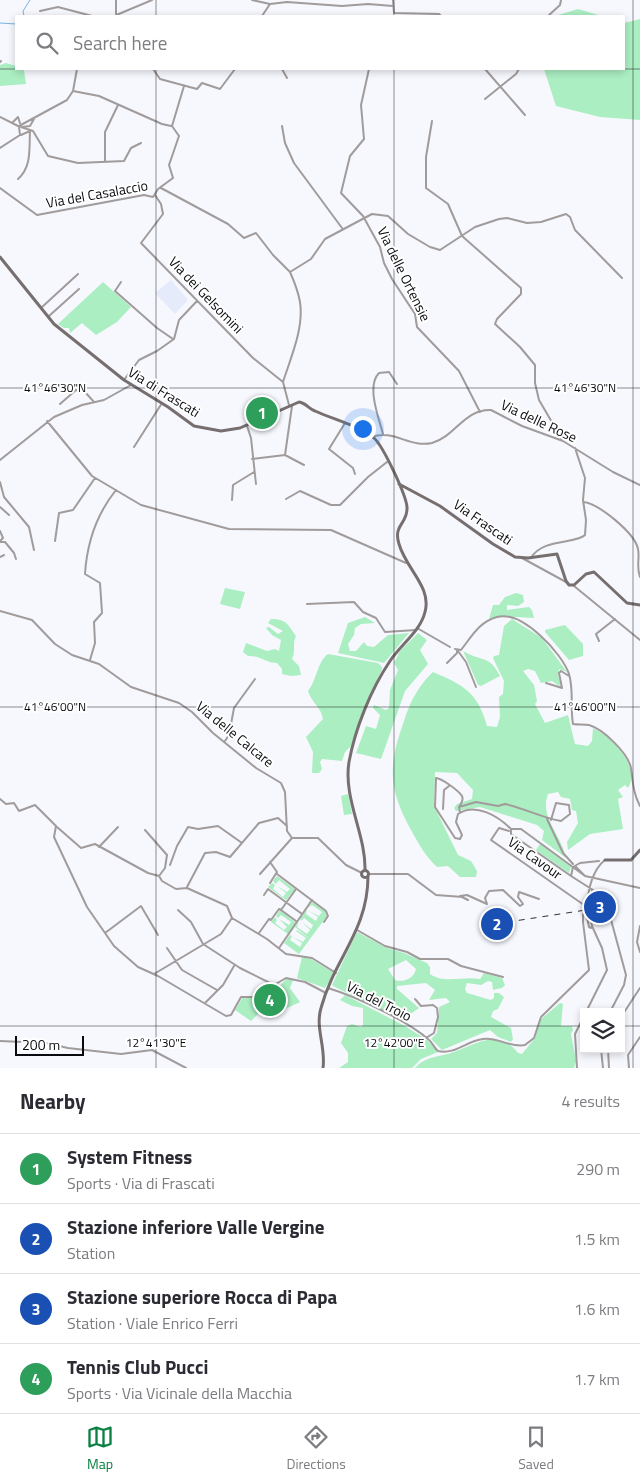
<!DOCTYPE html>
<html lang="en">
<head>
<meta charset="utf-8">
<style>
	:root { --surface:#fff; --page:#f7f7f7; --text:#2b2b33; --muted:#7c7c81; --line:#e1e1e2; --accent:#0b8043 }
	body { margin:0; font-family:"Titillium Web",sans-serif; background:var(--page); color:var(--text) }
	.controls { position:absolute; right:15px; bottom:15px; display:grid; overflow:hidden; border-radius:0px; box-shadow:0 2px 8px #0003 }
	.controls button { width:45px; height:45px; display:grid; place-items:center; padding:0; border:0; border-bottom:1px solid var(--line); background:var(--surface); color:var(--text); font:25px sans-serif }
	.scale { position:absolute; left:15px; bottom:12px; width:69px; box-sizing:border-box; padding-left:5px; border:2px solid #0a0b0e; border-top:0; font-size:14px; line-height:18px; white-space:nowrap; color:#0a0b0e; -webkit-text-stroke:4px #fff; paint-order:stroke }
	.you { position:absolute; left:362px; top:428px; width:18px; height:18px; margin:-12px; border:4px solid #fff; border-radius:50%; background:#1a73e8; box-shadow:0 0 0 8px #1a73e833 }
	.badge { display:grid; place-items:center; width:32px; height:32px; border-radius:50%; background:var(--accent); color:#fff; font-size:16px; font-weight:700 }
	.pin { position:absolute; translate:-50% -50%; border:2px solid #fff; box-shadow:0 1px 5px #0006 }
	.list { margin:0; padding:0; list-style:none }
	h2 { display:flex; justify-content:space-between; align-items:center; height:65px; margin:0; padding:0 20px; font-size:21px }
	h2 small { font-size:16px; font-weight:400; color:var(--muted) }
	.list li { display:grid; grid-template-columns:32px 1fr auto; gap:15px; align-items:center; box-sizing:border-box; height:70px; padding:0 20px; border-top:1px solid var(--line) }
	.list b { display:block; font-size:19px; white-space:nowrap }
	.list p { margin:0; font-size:16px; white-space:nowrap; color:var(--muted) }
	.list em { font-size:16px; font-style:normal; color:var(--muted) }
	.icon { flex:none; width:28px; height:28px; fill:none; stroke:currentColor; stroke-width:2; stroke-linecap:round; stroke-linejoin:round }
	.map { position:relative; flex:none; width:640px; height:1068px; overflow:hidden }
	.search { position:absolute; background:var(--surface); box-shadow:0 2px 8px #0003; left:15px; right:15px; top:15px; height:55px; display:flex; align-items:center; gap:12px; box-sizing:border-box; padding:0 18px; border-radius:0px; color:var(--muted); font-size:19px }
	.sheet { height:345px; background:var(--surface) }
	nav { display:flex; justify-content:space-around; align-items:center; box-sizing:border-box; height:70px; border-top:1px solid var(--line); background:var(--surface); font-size:14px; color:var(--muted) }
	nav a { display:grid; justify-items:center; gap:2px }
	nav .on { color:var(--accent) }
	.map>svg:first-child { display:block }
	.built { fill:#e6ebfc }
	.green { fill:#abeec2; fill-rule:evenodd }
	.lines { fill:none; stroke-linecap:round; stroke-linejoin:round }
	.stream { stroke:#76b3e0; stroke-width:1 }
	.street { stroke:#a19b9b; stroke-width:2 }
	.secondary { stroke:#776f6f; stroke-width:3 }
	.rail { stroke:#313235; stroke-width:1; stroke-dasharray:6 6; stroke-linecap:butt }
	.street-bridge { stroke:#a19b9b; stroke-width:2 }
	.ticks { fill:none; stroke:#0a0b0e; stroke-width:1; stroke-opacity:0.45 }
	.labels { text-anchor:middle; stroke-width:4; stroke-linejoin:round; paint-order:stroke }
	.street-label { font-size:14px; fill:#0a0b0e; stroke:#fff }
	.ticks-label { font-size:12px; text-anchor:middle; fill:#0a0b0e; stroke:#fff; stroke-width:4; stroke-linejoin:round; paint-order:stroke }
</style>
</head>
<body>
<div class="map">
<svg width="640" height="1068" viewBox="0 0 640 1068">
	<rect width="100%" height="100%" fill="#f6f8fe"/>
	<path class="built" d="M171 280 188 300 175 314 155 293Z"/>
	<path class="green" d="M578 9 602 16H555Z
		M640 19V120L600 117 556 106 544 69H624V23Z
		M6 63 16 66V69L24 70 26 84 0 86V65Z
		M103 282 131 307 117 322 96 335 82 323 70 333 69 328H64L58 324Z
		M225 588 245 592 240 609 220 604Z
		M516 593 523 595 524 602 518 606 507 605V610L529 607 532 610 534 618 500 616 489 619 493 605H499L505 597Z
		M365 617 375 623 361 624 355 628 354 635 348 644 350 651H356L364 642 367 646 374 647 388 635 409 633 384 663 338 653 348 623Z
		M271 619C287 619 288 625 296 636 292 644 296 651 292 659L299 666 301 675 291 676 282 674V669L277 663C266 663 260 655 248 656L243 652 246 643 267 651 275 649 279 651 281 640 272 635 266 628 269 627 278 634 283 631 268 623Z
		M512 619 542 638 567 672 559 669 558 676 561 684 559 686 552 681 541 683 535 671 528 669 523 671 534 685 537 701 535 704 545 723 568 715 575 744 588 746 592 741 593 728C596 731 600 731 603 734 617 743 640 770 628 788L625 785 618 790 623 797 618 799 623 829 590 834 568 850 567 842 578 823 576 811 572 810 570 799 561 797 558 792 548 794C539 817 562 836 566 858L542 840 544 831 537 825 480 807 456 811 454 808 457 804 472 799 473 790 457 773 435 772 434 806 458 855 471 861 477 871 476 877H460L448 866 437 867C425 856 419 844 411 830 388 788 388 766 404 721 410 702 418 686 433 672 464 685 478 693 487 726L497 727 500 717 499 697 503 694 504 681 493 658 494 656 499 655 504 626Z
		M565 625 583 644V656L569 660 545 632V630Z
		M418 633 427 640 420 650 428 664 405 691 381 759 356 753 366 726 376 729 380 715 373 708 374 705 386 710 389 708 390 690 398 670 394 663 400 651Z
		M463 651C481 662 489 654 500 676L481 686 478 685Z
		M328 654 378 663 382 667V669L364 709 351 746 345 752 342 761 322 759 320 762 322 769 319 773H312L313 752 306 737 323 719C321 707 311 702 308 691 317 680 317 662 328 654Z
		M348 794 352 814 344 815 341 796Z
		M540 844 571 867 569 873 536 850Z
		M277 876 295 889 286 900 268 887 272 883 275 885 273 889 283 897 286 893 277 886 287 892 290 889 279 880 276 884 273 881Z
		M312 902 325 911 327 916 310 939 295 927 299 922 297 927 307 934 310 930 302 922 311 929 313 925 304 918 301 921 300 919 307 909 306 914 316 921 318 917 309 911 319 916 322 912 312 905 308 908Z
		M280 910 296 923 288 934 271 922 275 917 277 920 275 923 284 930 287 927 279 919 289 925 291 922 281 915 278 918 276 916Z
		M297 930 310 939 299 954 284 943 290 935 292 936 290 940 300 947 302 943 293 937 303 942 306 938 296 931Z
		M357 932 387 948 404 953 427 963 430 967V974C444 984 463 976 480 979L484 973 502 978 505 985 502 988 493 990 492 982 488 981 481 985 467 983 465 989 467 993 491 1000 494 998V993H499L504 997 498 1009 493 1011 491 1017 511 1028 513 1039 511 1042 498 1037 490 1030 442 1050 431 1039 437 1033 439 1007 450 1002 446 998 429 1000 435 990 426 983 397 986V989L419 1008 402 1020 335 987 332 985ZM406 960 416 969C414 978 404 983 395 980L388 969Z
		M302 957 311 959 334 973 325 988 297 978Z
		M286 979 293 980 290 988 300 1002 279 1012 265 1007 251 1021 235 1010 243 997 250 998 277 989Z
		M345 995 405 1026 427 1040 438 1052 421 1059 412 1068H339L348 1062V1053L341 1043 347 1026 352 1024 361 1027 363 1025V1008L352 1006 340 1000Z
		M560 1003 563 1004 561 1026H572L573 1030 571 1034 576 1061 574 1068H415C425 1056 440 1057 454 1052 476 1044 498 1028 518 1053L522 1054 535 1038 540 1020Z"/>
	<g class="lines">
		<path class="stream" d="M24 16 23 11 30 0
			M0 23 16 24"/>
		<path class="street" d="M252 0 270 4 287 2 342 6 368 4 393 6
			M393 0 394 13
			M40 11 58 7 92 16
			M394 13 439 14 441 16
			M116 15V0
			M114 16 152 0
			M262 16 270 4
			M548 16 560 5 561 0
			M0 62 1 61
			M153 69 160 79 197 89 202 83 220 89 235 69
			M282 69 287 78
			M369 69 361 105 364 139 350 156 341 193 363 216 380 247 384 263 392 279 415 314 417 327 459 371 480 412
			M485 69 525 115
			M73 91 99 96 162 124 171 126
			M485 99 516 74 519 69
			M0 117 18 126
			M432 121 426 157V188L448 204 462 236 521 288V294L497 319 495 324 520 347 535 365V383L539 400 563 441
			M12 123 18 117 20 123
			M19 126 67 100 73 91 77 69
			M172 126 184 86
			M282 126 285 143 294 163 342 228
			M21 127 33 131 48 156 78 163 124 161 131 148 141 143
			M22 127 30 126 34 119
			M21 135 30 131
			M0 148 20 135 19 127
			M105 161V132L118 105
			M18 179C32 167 29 148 30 131
			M0 188 37 215 144 195 153 197 158 189 173 178 169 165 179 136 172 126
			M161 188 228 224 244 238 256 233 273 255 290 272
			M155 195 161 204 163 214 141 243 253 358 283 382 289 405
			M121 282 115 291 157 328 173 339
			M41 308 78 274
			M49 316 79 289
			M124 380 139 360 157 351 174 339 179 320 197 301
			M283 382C291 357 304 328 300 302 298 291 294 281 290 272L311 259 325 239 372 214 388 216 408 234 430 247 440 250 475 227 499 219 507 218 527 223 541 222 566 214 570 217 575 230 622 278
			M60 404 76 390 85 392 94 402
			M47 421 92 476 141 505 229 529 331 530 406 563
			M345 423 329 449 353 468 355 474
			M247 426 251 438 256 484
			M383 434C379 419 366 386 379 373L389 372 397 384
			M372 437C393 429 410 448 432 443 456 436 464 409 491 410L522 426 563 441 613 472 640 485
			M134 447 162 403
			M285 455 292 406
			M252 459 285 455 304 465
			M0 460 54 417 82 405 104 400 131 385
			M0 482 4 497 29 527 34 550
			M286 499 300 491 331 505H340L368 477 387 462
			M232 500 233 485 254 472
			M583 502C598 503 635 533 638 549 640 559 636 566 640 577
			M0 507 9 515
			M0 531 3 538 0 541
			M55 541 59 513 73 510 95 478
			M0 542H5L14 553 16 559
			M0 557 4 555
			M522 558 566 582
			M531 558C542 538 577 544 585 535L586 520 583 500 585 478 575 448
			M574 586 640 640
			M307 604 354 602 363 612 376 618 385 632 416 630
			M0 611 32 620 55 644 72 655 99 664 131 687 179 703 192 712 213 733 256 768 281 783 285 792 287 831 292 838H318L346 865 362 873
			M417 628 450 647
			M599 641 596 634 615 619
			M455 649 461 650C472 636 479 622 497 617 522 610 562 653 569 674 574 690 570 708 573 724 578 725 584 724 589 725 603 729 628 753 631 768 633 782 633 793 640 806
			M458 651 466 662 476 687
			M90 660 95 643 94 622 102 613 100 583 85 574C87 542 96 515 116 490
			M447 663 457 653V651
			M546 683 562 688 559 673 561 671 569 676
			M225 741 229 735 234 708 255 679
			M0 799 6 804 14 803 19 811 35 805 56 826 54 837 87 907 114 946 138 967 158 976 226 1016 231 1015 241 997H254L272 989 274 985 286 978 305 982 326 993
			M459 807C461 804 464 800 462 796 458 790 441 778 436 778L435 807 455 838 460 839 462 835 456 822 458 814C475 802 498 816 511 829V834L571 876
			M443 809 444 790 449 786
			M460 813 459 807 476 802 498 806 505 804C524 808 542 818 561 821L570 814 569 805 556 803 551 820
			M547 819 563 853 573 864
			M57 827 81 848 95 844 148 873 159 876 162 881 176 889 187 888 227 906 232 918 267 939 286 954 312 958 336 973
			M511 829H521L585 876 640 888
			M145 830 167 855 165 868 159 876
			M509 831 499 828 491 840 584 905H588C587 891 593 869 605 860
			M99 847 118 827
			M170 865 177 846 188 827 198 829 218 826 242 843
			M573 867 571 876 593 890 607 905 626 975 624 985 610 1012
			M576 867 585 876
			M260 874 292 838
			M277 874 326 911 328 916 324 922
			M369 874H408L436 895 463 897
			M270 883 277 872 270 862
			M187 887 205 853 216 852 230 857 259 823 278 818 287 826
			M592 891 597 901 594 906
			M264 895 268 889 302 914
			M460 896 467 895 487 904 485 898 489 891 503 890 520 906 523 904 518 897 519 892 539 899
			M462 897 468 900
			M178 910 191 922 203 944 240 968 274 985
			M281 910 296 921
			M640 926 637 942 640 952
			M357 930 385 946 407 952 420 959H448L461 966 503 977
			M105 933 141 906 158 935
			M259 933 269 919 271 920 279 909 281 910 296 889
			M167 948 182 970 217 990
			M279 948 312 900
			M154 974 221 934 232 918
			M328 988C357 997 406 1020 428 1039 433 1043 434 1048 438 1051 455 1055 466 1041 483 1039 498 1037 510 1048 525 1045L534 1038 541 1017 589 970 583 922V914L586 912 589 927 591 928 592 926 602 948 607 970 586 1012
			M415 999 421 1006 433 1005 437 1008 438 1017 434 1033 426 1038
			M205 1003 223 985 234 966
			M621 1017 640 988
			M0 1041 46 1043 68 1048 121 1054 152 1050 186 1068
			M601 1049 603 1068
			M608 1049 609 1068
			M577 1068 575 1034 584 1016
			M629 1068 628 1055 640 1037"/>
		<path class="secondary" d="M0 257 54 324 124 380 168 407 194 426 221 431 240 428 299 402C306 403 309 409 315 411 335 420 357 425 374 438 383 446 408 498 407 509 407 524 393 525 399 544 406 569 432 587 425 612 420 632 401 644 390 661 371 689 355 729 349 762 343 798 366 835 365 870
			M399 484 440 506 493 544 515 557 528 558 557 554 566 581 569 585H574L586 574 594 572 627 603 640 605
			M605 860H631L640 850
			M361.5 874a3.5 3.5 0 1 1 7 0a3.5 3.5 0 1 1-7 0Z
			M323 1068C326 1047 315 1028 321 1008 334 959 368 931 368 876"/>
		<path class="rail" d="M495 924 599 908"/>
		<path class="street-bridge" d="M573 867 580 863 599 861
			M588 905 592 926"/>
	</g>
	<path class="ticks" d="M156 0V16M394 0V16M633 0V1068M0 69H640M156 69V1068M394 69V1068M0 388H640M0 707H640M0 1026H584M621 1026H640"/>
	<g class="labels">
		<g class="street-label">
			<text transform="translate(97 194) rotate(-10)" y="5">Via del Casalaccio</text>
			<text transform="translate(404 274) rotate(64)" y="5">Via delle Ortensie</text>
			<text transform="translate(206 295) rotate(46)" y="5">Via dei Gelsomini</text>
			<text transform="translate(164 392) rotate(32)" y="5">Via di Frascati</text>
			<text transform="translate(539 421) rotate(25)" y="5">Via delle Rose</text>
			<text transform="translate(483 522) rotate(35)" y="5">Via Frascati</text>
			<text transform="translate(235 734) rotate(39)" y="5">Via delle Calcare</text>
			<text transform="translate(535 858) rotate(35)" y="5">Via Cavour</text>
			<text transform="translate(379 1001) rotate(27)" y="5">Via del Troio</text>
		</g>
	</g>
	<g class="ticks-label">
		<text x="55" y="392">41°46'30"N</text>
		<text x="585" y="392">41°46'30"N</text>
		<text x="55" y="711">41°46'00"N</text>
		<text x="585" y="711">41°46'00"N</text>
		<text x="156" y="1047">12°41'30"E</text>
		<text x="394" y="1047">12°42'00"E</text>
	</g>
</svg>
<div class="controls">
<button><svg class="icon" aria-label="layers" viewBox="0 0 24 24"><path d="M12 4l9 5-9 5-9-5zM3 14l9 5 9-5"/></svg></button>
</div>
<div class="scale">200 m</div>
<div class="you"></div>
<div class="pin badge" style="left:262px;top:413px;background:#2e9e5b">1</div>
<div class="pin badge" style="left:497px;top:924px;background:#1a4fb4">2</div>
<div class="pin badge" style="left:600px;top:907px;background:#1a4fb4">3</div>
<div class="pin badge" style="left:270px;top:1000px;background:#2e9e5b">4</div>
<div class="search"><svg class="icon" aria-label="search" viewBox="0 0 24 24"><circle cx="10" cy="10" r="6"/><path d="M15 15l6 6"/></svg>Search here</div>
</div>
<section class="sheet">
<h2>Nearby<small>4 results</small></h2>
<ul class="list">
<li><span class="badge" style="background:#2e9e5b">1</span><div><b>System Fitness</b><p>Sports · Via di Frascati</p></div><em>290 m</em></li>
<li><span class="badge" style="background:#1a4fb4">2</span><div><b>Stazione inferiore Valle Vergine</b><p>Station</p></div><em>1.5 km</em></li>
<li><span class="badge" style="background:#1a4fb4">3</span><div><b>Stazione superiore Rocca di Papa</b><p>Station · Viale Enrico Ferri</p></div><em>1.6 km</em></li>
<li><span class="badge" style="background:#2e9e5b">4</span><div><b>Tennis Club Pucci</b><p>Sports · Via Vicinale della Macchia</p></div><em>1.7 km</em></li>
</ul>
</section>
<nav>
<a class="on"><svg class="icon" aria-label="map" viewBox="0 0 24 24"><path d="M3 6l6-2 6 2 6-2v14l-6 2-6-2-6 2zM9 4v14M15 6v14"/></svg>Map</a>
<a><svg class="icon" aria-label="directions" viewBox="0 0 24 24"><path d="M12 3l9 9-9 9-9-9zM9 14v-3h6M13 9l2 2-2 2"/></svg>Directions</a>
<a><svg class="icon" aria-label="saved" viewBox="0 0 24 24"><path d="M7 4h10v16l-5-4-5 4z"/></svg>Saved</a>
</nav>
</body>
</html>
